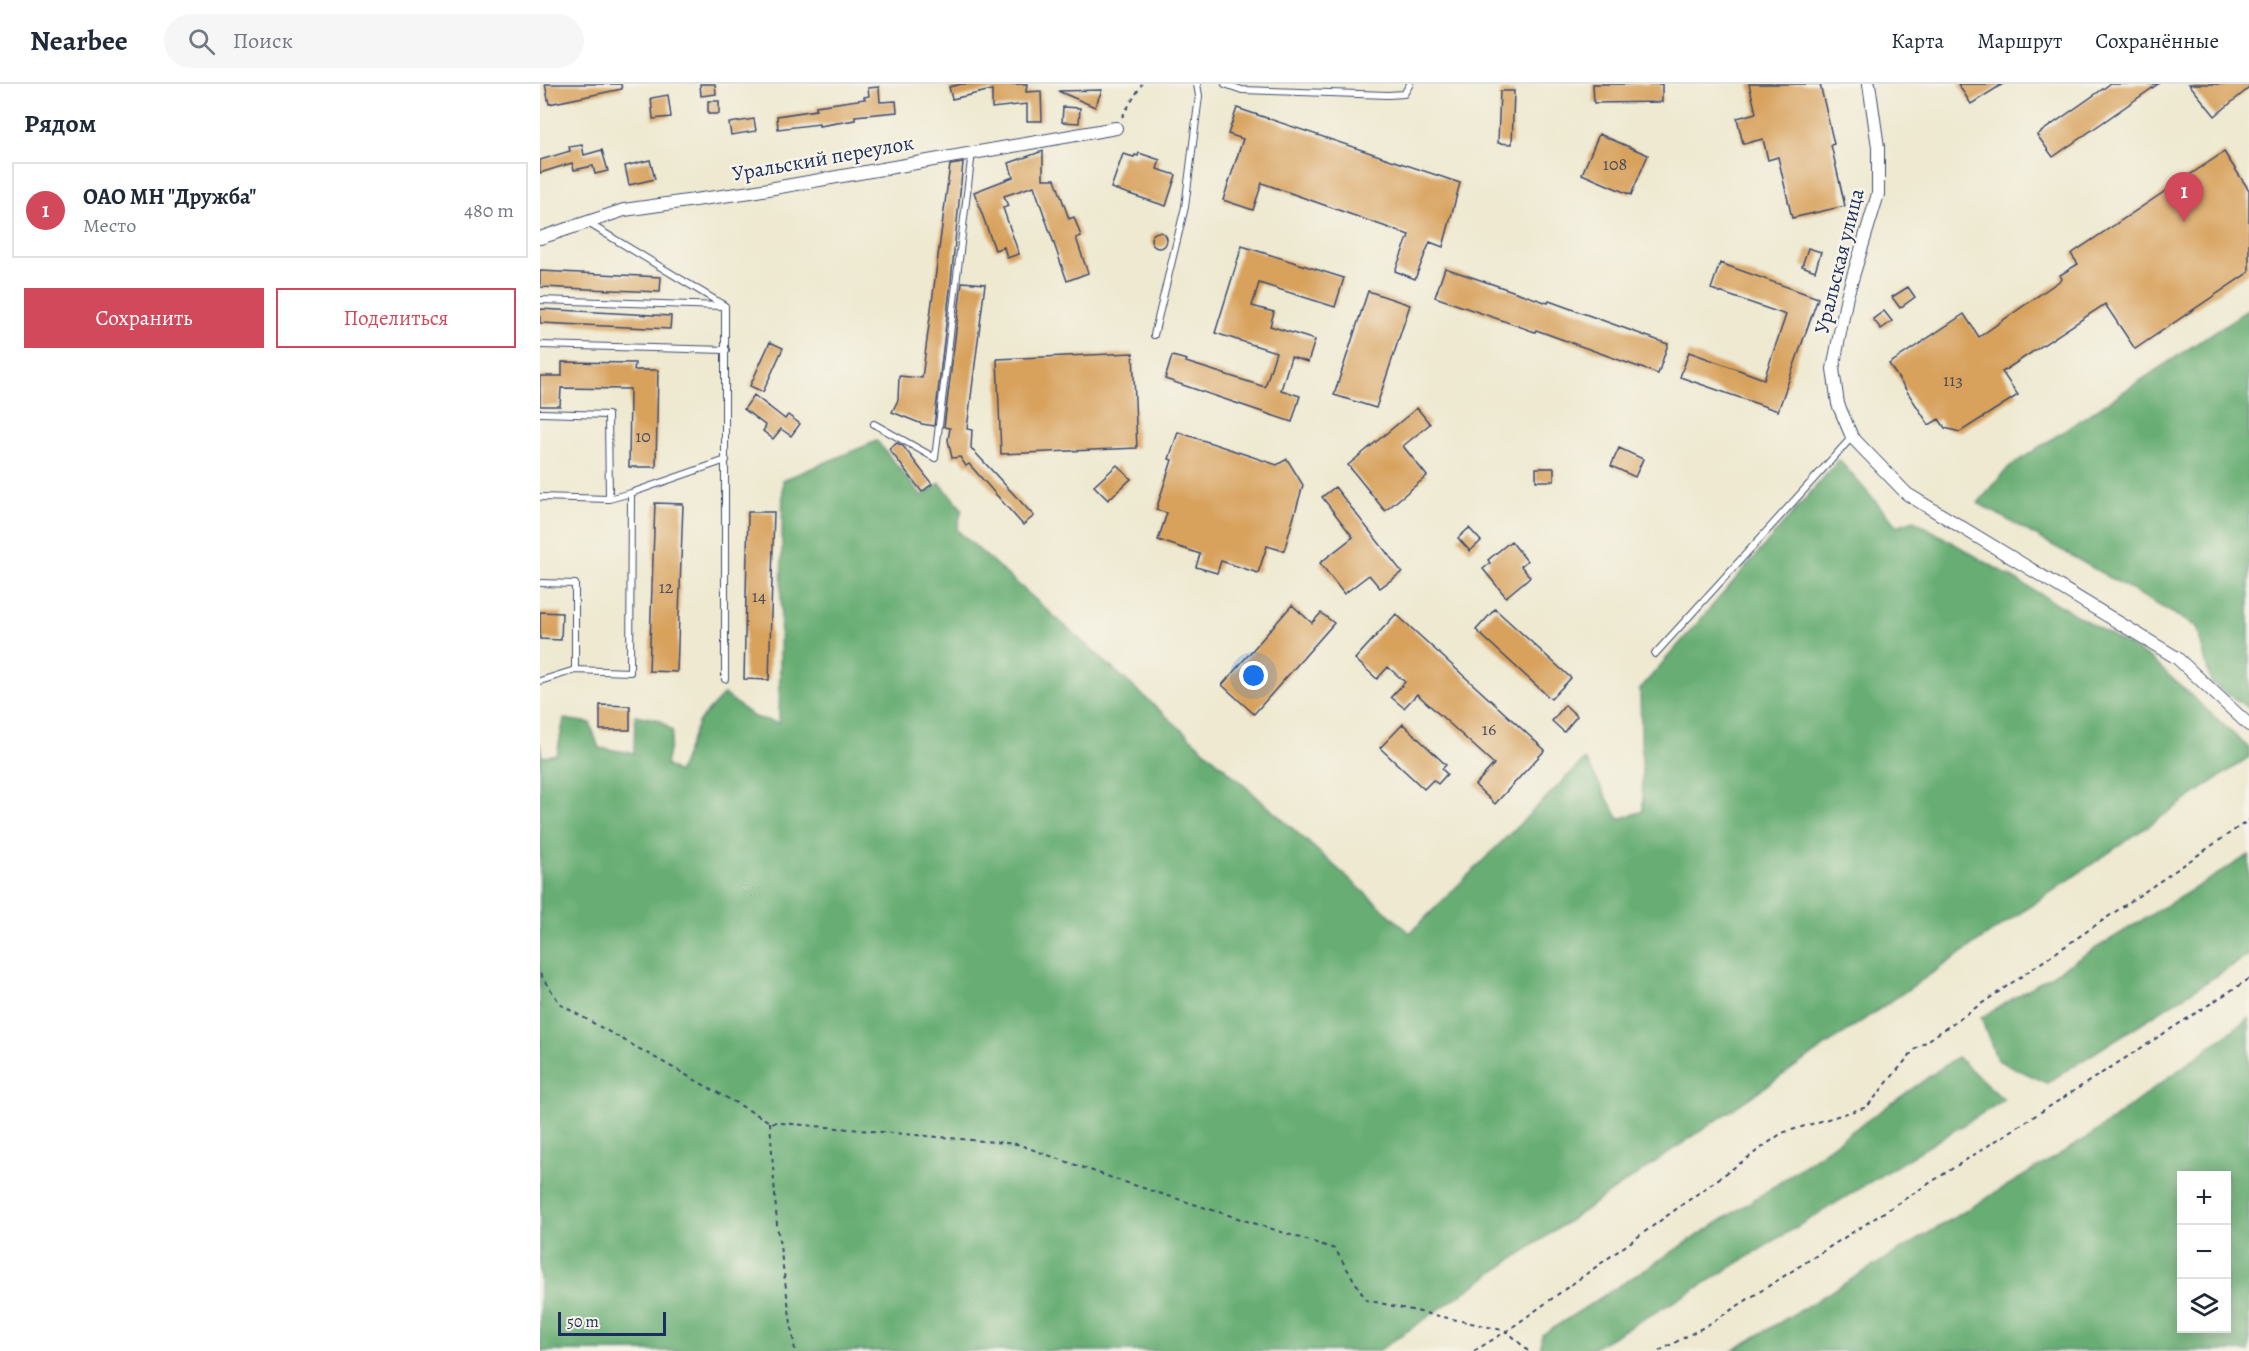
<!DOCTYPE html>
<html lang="ru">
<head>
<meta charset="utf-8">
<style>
	:root { --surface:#fff; --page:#f6f6f7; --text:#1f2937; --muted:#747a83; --line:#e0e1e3; --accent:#d1495b }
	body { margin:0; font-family:Alegreya,serif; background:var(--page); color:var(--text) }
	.controls { position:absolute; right:18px; bottom:18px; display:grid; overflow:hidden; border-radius:0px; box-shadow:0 3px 15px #0003 }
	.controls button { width:54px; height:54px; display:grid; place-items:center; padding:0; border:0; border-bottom:2px solid var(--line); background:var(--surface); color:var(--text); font:30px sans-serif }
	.scale { position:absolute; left:18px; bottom:15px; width:108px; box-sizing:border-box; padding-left:6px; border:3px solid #1b2f5e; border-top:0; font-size:16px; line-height:21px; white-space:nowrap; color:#1b2f5e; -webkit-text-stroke:4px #f7f3e8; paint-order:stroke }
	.you { position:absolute; left:714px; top:592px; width:21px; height:21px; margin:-15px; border:4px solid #fff; border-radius:50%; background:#1a73e8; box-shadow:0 0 0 9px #1a73e833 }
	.badge { display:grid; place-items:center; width:39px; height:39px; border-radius:50%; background:var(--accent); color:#fff; font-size:20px; font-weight:700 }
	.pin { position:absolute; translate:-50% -50px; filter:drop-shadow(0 2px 3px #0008) }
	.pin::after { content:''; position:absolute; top:32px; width:21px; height:18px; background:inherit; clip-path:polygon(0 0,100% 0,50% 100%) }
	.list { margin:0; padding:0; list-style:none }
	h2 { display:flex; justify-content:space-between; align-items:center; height:78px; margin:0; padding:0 24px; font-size:26px }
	h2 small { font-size:20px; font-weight:400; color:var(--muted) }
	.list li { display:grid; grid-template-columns:39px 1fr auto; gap:18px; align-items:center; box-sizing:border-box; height:96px; margin:0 12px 12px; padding:0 12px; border:2px solid var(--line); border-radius:0px }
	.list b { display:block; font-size:22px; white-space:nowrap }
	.list p { margin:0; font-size:20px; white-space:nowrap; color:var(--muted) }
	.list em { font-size:20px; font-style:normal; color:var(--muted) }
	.actions { display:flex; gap:12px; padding:18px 24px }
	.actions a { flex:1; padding:14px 0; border:2px solid var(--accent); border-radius:0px; text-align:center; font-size:21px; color:var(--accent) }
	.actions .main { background:var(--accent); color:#fff }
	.icon { flex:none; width:33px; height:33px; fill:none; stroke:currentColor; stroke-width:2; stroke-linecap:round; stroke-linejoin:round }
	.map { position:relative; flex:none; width:1709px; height:1267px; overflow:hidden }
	header { display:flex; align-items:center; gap:36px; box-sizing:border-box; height:84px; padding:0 30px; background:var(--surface); border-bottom:2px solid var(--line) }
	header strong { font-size:28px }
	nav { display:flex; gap:33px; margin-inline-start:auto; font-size:21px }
	.search { width:420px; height:54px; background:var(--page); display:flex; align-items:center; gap:15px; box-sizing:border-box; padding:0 21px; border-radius:33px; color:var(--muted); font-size:22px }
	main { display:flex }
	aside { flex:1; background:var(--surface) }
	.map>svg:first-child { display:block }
	.forest { fill:#68ad73; stroke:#426e68; stroke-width:1.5; fill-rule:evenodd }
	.building { fill:#d8a25d }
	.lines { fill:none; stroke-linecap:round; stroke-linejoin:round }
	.lane-casing { stroke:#3b4b6f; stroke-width:8 }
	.street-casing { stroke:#3b4b6f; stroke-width:14 }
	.path { stroke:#3b4b6f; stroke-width:2; stroke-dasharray:4.5 4.5; stroke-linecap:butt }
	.lane { stroke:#fff; stroke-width:6 }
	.street { stroke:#fff; stroke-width:12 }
	.labels { text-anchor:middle; stroke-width:5; stroke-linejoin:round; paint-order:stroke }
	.number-label { font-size:18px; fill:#4a4c5e }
	.street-label { font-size:21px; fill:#1b2f5e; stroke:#f7f3e8 }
</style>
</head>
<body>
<header>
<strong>Nearbee</strong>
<div class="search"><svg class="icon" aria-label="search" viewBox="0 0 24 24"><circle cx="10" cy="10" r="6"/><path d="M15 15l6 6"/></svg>Поиск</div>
<nav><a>Карта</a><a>Маршрут</a><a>Сохранённые</a></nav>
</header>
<main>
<aside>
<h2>Рядом<small></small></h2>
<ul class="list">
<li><span class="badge">1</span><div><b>ОАО МН &quot;Дружба&quot;</b><p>Место</p></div><em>480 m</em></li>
</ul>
<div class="actions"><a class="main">Сохранить</a><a>Поделиться</a></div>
</aside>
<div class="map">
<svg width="1709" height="1267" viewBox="0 0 1709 1267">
	<rect width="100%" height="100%" fill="#f7f3e8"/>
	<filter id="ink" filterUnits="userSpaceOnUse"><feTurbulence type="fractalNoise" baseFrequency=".0167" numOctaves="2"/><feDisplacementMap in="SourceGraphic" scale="12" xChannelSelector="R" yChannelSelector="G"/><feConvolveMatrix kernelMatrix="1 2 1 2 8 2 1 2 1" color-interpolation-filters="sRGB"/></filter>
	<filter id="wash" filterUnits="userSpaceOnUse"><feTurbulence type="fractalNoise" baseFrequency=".008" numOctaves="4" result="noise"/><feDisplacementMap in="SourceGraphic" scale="24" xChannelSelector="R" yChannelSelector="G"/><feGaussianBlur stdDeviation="1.35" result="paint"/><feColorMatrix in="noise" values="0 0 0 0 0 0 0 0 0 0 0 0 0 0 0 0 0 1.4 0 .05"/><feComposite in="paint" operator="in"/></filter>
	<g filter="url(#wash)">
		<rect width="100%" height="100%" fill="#eee9d0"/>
		<path class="forest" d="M1709 225V624L1671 599 1657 543 1438 419 1469 383Z
			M337 357 382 412 400 399 422 425 417 446 870 849 1045 675 1079 735 1103 727 1100 605 1299 376 1357 442 1374 436 1611 575 1709 664V673L838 1267H0V659L2 673 17 670 24 635 50 639 59 664 94 669 95 631 120 636 133 648 126 681 138 689 159 637 184 610 214 633 239 639 243 396Z
			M1709 771V871L1507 999 1457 976 1441 934Z
			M1709 934V1267H1192L1550 1052ZM1642 1092H1686V1244H1642Z
			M1417 973 1464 1016 1152 1207 1048 1267H1000L1002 1251 1226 1108Z"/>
		<g id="blocks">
			<path class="building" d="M5 0H81L82 5 9 20Z
				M160 0H175L176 10 161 12Z
				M422 0H487L486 8 501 7 502 37H487V20L452 24V6L412 15 409 3Z
				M1053 0H1122V18L1054 19Z
				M1209 0H1280L1294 60 1291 61 1305 122 1252 134 1238 73 1228 76 1223 55 1203 60 1197 34 1216 29Z
				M1418 0H1463L1431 20Z
				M1570 0H1618L1513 73 1497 51Z
				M1649 0H1709V4L1675 32Z
				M339 3 340 18 356 17 357 28 315 32V36L279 42V40L238 45 237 32 276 26V22L325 15 324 13 329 12 328 4Z
				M562 6 555 23 518 7Z
				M960 7H974L972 60 958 59Z
				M128 11 131 33 113 35 111 14Z
				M168 17H179V30H168Z
				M523 23 540 24 539 39 522 38Z
				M697 24 920 99 903 163 890 158 875 195 855 187 869 151 722 99 713 126 683 116 703 55 688 50Z
				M214 35 216 47 191 51 189 39Z
				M1059 50 1108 71 1091 111 1042 90Z
				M42 61 44 71 62 66 68 87 55 90 53 82 34 86 32 79 0 89V76L30 67 29 63Z
				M503 67V95H515L529 135 534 133 541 152 536 154 548 189 527 197 494 102 464 112 468 122 463 124 479 170 467 174 464 163 455 166 434 108 473 93 469 79Z
				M1684 68 1709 106V188L1595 265 1565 220 1462 288 1478 311 1420 348 1405 344 1399 335 1389 341 1349 280 1424 230 1439 253 1522 195 1520 191 1538 180 1531 170Z
				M599 69 620 76 617 85 636 91 626 122 571 104 583 70 594 73 595 71 598 72Z
				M110 76 115 95 89 101 85 82Z
				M423 79 411 197 394 342 382 340 352 328 358 316 359 292 382 294 410 81Z
				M611 156a8 8 0 1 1 16 0a8 8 0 1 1-16 0Z
				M702 162 804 194 795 223 719 199 712 222 734 228 730 242 775 256 768 278 751 273 741 306 760 312 752 338 625 295 632 272 647 276 646 278 725 303 736 268 675 249Z
				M1268 164 1281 168 1275 187 1262 182Z
				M1180 179 1278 214 1238 327 1140 293 1149 268 1224 295 1246 231 1171 205Z
				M905 184 1008 219 1009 217 1128 260 1118 290 996 246 995 248 895 213Z
				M0 187 121 193 120 208 0 203Z
				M422 198 445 200 427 345 432 346 431 364 494 432 483 441 429 380 426 382 420 373 412 374 408 356 410 344 404 343Z
				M1368 203 1375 213 1360 224 1352 213Z
				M828 207 870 221 836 324 794 311Z
				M0 225 131 232 130 245 0 239Z
				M1344 227 1352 237 1341 245 1333 235Z
				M230 258 243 264 223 308 210 302Z
				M593 269 597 364 461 370 457 275Z
				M22 278 95 279 94 286H118L116 383H89L90 305 21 304 20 322H0V292H22Z
				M214 311 245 335 248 331 260 340 251 352 241 345 233 355 223 347 226 342 204 325Z
				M877 324 890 340 863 362 887 392 845 427 808 381Z
				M638 348 737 381 747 375 763 401 744 467 727 462 718 489 681 477 677 489 656 483 660 470 618 456 627 429 616 426 632 376 629 375Z
				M357 359 363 362 392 400 382 408 349 365Z
				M1079 364 1103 375 1095 393 1071 382Z
				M577 381 591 395 568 416 554 402Z
				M996 384H1014V397H996Z
				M795 403 862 488 840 504 829 491 804 510 780 479 813 453 782 413Z
				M115 419 143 420 137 588 109 587Z
				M208 428H234L229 596 204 595Z
				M929 444 941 457 930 467 918 454Z
				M971 457 987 477 981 482 990 493 966 513 943 485 950 479 948 476Z
				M752 521 772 539 781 529 794 539 714 630 682 601Z
				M955 525 1031 594 1011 615 936 546Z
				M0 528 22 529 21 556 0 555Z
				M856 530 1005 666 955 720 935 701 954 680 877 610 864 624 851 613 865 598 848 583 837 595 815 575Z
				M60 621 90 622V646H60Z
				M1025 621 1037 632 1024 648 1012 637Z
				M863 640 906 681 902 685 907 690 898 700 893 696 884 705 840 664Z"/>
		</g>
	</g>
	<g filter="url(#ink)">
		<use href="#blocks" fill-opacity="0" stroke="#3b4b6f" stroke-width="1.5"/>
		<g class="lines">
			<defs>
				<path id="lane" d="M685 0 702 6 848 11 864 10 870 0
					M48 139 185 222V595
					M0 216 182 222
					M614 251 645 123 659 12 657 0
					M0 261 186 266
					M0 329 68 331 69 415
					M334 340 395 374 432 68
					M0 413 69 415 91 409 186 376
					M0 499 35 500V586
					M1115 570 1312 353
					M0 597 35 586 90 588 91 409"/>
				<path id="street" d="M1329 0 1338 63V110L1307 212 1293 285 1298 320 1312 353 1367 410 1637 574 1709 641
					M0 154 84 126 211 108 576 44"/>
			</defs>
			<use href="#lane" class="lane-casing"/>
			<use href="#street" class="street-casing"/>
			<path class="path" d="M582 33 602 0
				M0 890 21 921 230 1038 477 1060 575 1095 795 1165 826 1216 967 1247 1242 1049 1327 1023 1374 966 1709 736
				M230 1038 237 1141 255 1267
				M934 1267 967 1247 988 1267
				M1119 1267 1166 1242 1709 895"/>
			<use href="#lane" class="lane"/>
			<use href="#street" class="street"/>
		</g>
	</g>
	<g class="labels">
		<g class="number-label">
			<text x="1075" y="86">108</text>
			<text x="1413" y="302">113</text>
			<text x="103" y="358">10</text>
			<text x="126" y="509">12</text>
			<text x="219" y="518">14</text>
			<text x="949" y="651">16</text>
		</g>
		<g class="street-label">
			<text transform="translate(283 74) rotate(-10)" y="7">Уральский переулок</text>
			<text transform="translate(1299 177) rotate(-76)" y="7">Уральская улица</text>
		</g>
	</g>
</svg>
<div class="controls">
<button>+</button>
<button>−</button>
<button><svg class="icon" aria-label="layers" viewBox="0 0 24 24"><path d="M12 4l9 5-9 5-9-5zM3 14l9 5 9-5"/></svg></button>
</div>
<div class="scale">50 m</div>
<div class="you"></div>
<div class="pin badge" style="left:1644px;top:138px">1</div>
</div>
</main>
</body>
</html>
